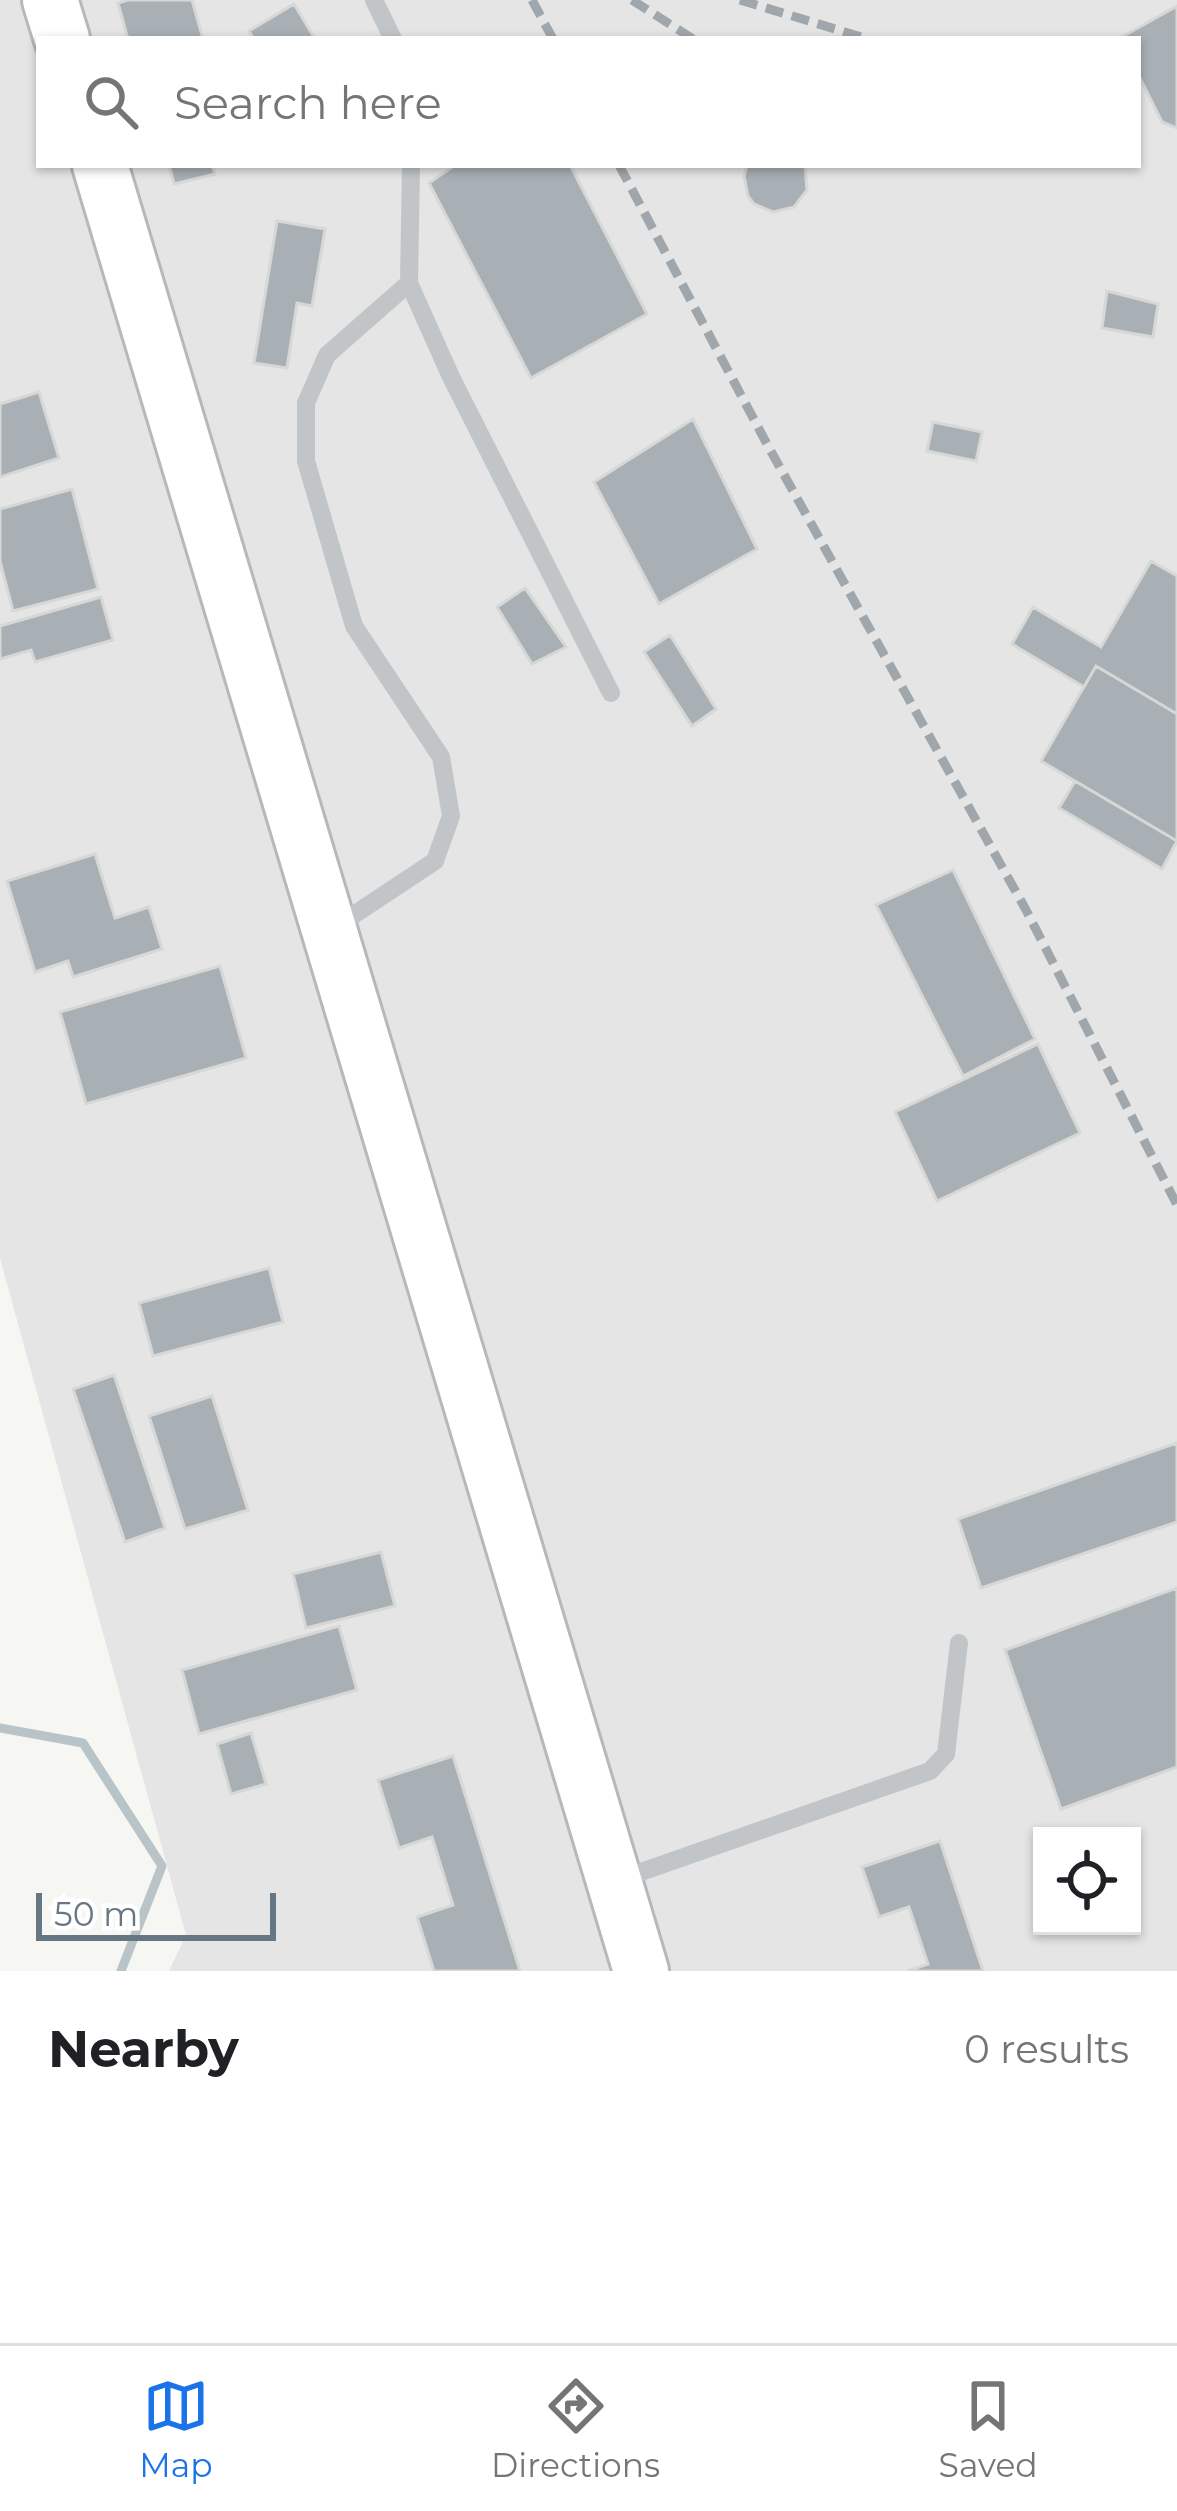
<!DOCTYPE html>
<html lang="en">
<head>
<meta charset="utf-8">
<style>
	:root { --surface:#fff; --page:#f2f2f2; --text:#202124; --muted:#757577; --line:#e0e0e0; --accent:#1a73e8 }
	body { margin:0; font-family:Montserrat,sans-serif; background:var(--page); color:var(--text) }
	.controls { position:absolute; right:36px; bottom:36px; display:grid; overflow:hidden; border-radius:0px; box-shadow:0 3px 9px #0004 }
	.controls button { width:108px; height:108px; display:grid; place-items:center; padding:0; border:0; border-bottom:3px solid var(--line); background:var(--surface); color:var(--text); font:60px sans-serif }
	.scale { position:absolute; left:36px; bottom:30px; width:240px; box-sizing:border-box; padding-left:12px; border:6px solid #667783; border-top:0; font-size:33px; line-height:42px; white-space:nowrap; color:#667783; -webkit-text-stroke:9px #fff; paint-order:stroke }
	.list { margin:0; padding:0; list-style:none }
	h2 { display:flex; justify-content:space-between; align-items:center; height:156px; margin:0; padding:0 48px; font-size:51px }
	h2 small { font-size:39px; font-weight:400; color:var(--muted) }
	.icon { flex:none; width:66px; height:66px; fill:none; stroke:currentColor; stroke-width:2; stroke-linecap:round; stroke-linejoin:round }
	.map { position:relative; flex:none; width:1177px; height:1971px; overflow:hidden }
	.search { position:absolute; background:var(--surface); box-shadow:0 3px 9px #0004; left:36px; right:36px; top:36px; height:132px; display:flex; align-items:center; gap:30px; box-sizing:border-box; padding:0 42px; border-radius:0px; color:var(--muted); font-size:45px }
	.sheet { height:372px; background:var(--surface) }
	nav { display:flex; justify-content:space-around; align-items:center; box-sizing:border-box; height:168px; border-top:3px solid var(--line); background:var(--surface); font-size:33px; color:var(--muted) }
	nav a { display:grid; justify-items:center; gap:6px }
	nav .on { color:var(--accent) }
	.map>svg:first-child { display:block }
	.built { fill:#e4e5e4; fill-rule:evenodd }
	.lines { fill:none; stroke-linecap:round; stroke-linejoin:round }
	.stream { stroke:#b8c4c7; stroke-width:9 }
	.building { fill:#a8b0b5; stroke:#d7d7d5; stroke-width:3 }
	.secondary-casing { stroke:#b4b9bd; stroke-width:60 }
	.lane { stroke:#c1c5c8; stroke-width:18 }
	.secondary { stroke:#fff; stroke-width:54 }
	.rail { stroke:#a0a7ac; stroke-width:9; stroke-dasharray:18 9; stroke-linecap:butt }
</style>
</head>
<body>
<div class="map">
<svg width="1177" height="1971" viewBox="0 0 1177 1971">
	<rect width="100%" height="100%" fill="#f6f6f3"/>
	<path class="built" d="M0 0H1177V1971H169L186 1935 0 1258ZM39 39H1138V165H39ZM1042 1836H1132V1926H1042Z"/>
	<g class="lines">
		<path class="stream" d="M0 1728 83 1743 162 1866 121 1971"/>
	</g>
	<path class="building" d="M128 0H192L203 39H128L118 3Z
		M294 4 315 39H254L249 31Z
		M1177 6V128L1162 122 1138 74V39L1120 38Z
		M169 165H212L215 174 174 184Z
		M455 165H570L647 314 531 378 429 183Z
		M805 165 807 190 794 207 773 212 754 204 748 196 744 176 747 165Z
		M277 221 325 229 312 306 297 303 287 368 254 363Z
		M1107 291 1158 304 1153 337 1102 328Z
		M39 392 59 458 0 477V404Z
		M693 419 757 549 659 604 594 482Z
		M933 422 982 432 976 461 927 451Z
		M72 489 98 589 13 611 0 561V509Z
		M1151 561 1177 576V714L1096 666 1084 687 1012 644 1033 607 1101 647Z
		M525 588 566 647 532 664 497 607Z
		M101 597 113 640 35 662 31 650 0 659V626Z
		M670 635 716 709 692 726 644 652Z
		M1096 666 1177 714V841L1041 761Z
		M1075 781 1177 841 1162 869 1059 808Z
		M95 854 115 918 149 907 162 949 73 977 68 961 35 972 7 881Z
		M953 870 1035 1039 963 1076 876 905Z
		M220 966 246 1058 86 1104 60 1012Z
		M1038 1044 1080 1133 937 1201 895 1112Z
		M269 1268 283 1322 153 1356 139 1303Z
		M114 1375 165 1528 125 1542 73 1389Z
		M212 1396 248 1510 185 1529 149 1416Z
		M1177 1443V1522L981 1588 958 1519Z
		M381 1552 395 1606 306 1628 293 1574Z
		M1177 1588V1767L1061 1809 1005 1650Z
		M339 1626 357 1690 199 1734 182 1670Z
		M251 1733 266 1784 231 1794 217 1744Z
		M453 1756 520 1971H434L417 1917 453 1905 432 1837 399 1848 378 1780Z
		M940 1841 983 1971H908L928 1964 909 1907 879 1917 862 1867Z"/>
	<g class="lines">
		<defs>
			<path id="secondary" d="M50 0 62 39
				M100 165 641 1971"/>
		</defs>
		<use href="#secondary" class="secondary-casing"/>
		<path class="lane" d="M374 0 393 39
			M411 165 409 283 451 377 611 693
			M334 928 435 861 451 816 441 757 354 626 306 461V403L327 355 409 283
			M618 1880 930 1771 946 1754 959 1643"/>
		<use href="#secondary" class="secondary"/>
		<path class="rail" d="M532 0 553 39
			M632 0 693 39
			M740 0 868 39
			M619 165 768 446 1026 910 1177 1205"/>
	</g>
</svg>
<div class="controls">
<button><svg class="icon" aria-label="locate" viewBox="0 0 24 24"><circle cx="12" cy="12" r="6"/><path d="M12 2v4M12 18v4M2 12h4M18 12h4"/></svg></button>
</div>
<div class="scale">50 m</div>
<div class="search"><svg class="icon" aria-label="search" viewBox="0 0 24 24"><circle cx="10" cy="10" r="6"/><path d="M15 15l6 6"/></svg>Search here</div>
</div>
<section class="sheet">
<h2>Nearby<small>0 results</small></h2>
<ul class="list">
</ul>
</section>
<nav>
<a class="on"><svg class="icon" aria-label="map" viewBox="0 0 24 24"><path d="M3 6l6-2 6 2 6-2v14l-6 2-6-2-6 2zM9 4v14M15 6v14"/></svg>Map</a>
<a><svg class="icon" aria-label="directions" viewBox="0 0 24 24"><path d="M12 3l9 9-9 9-9-9zM9 14v-3h6M13 9l2 2-2 2"/></svg>Directions</a>
<a><svg class="icon" aria-label="saved" viewBox="0 0 24 24"><path d="M7 4h10v16l-5-4-5 4z"/></svg>Saved</a>
</nav>
</body>
</html>
